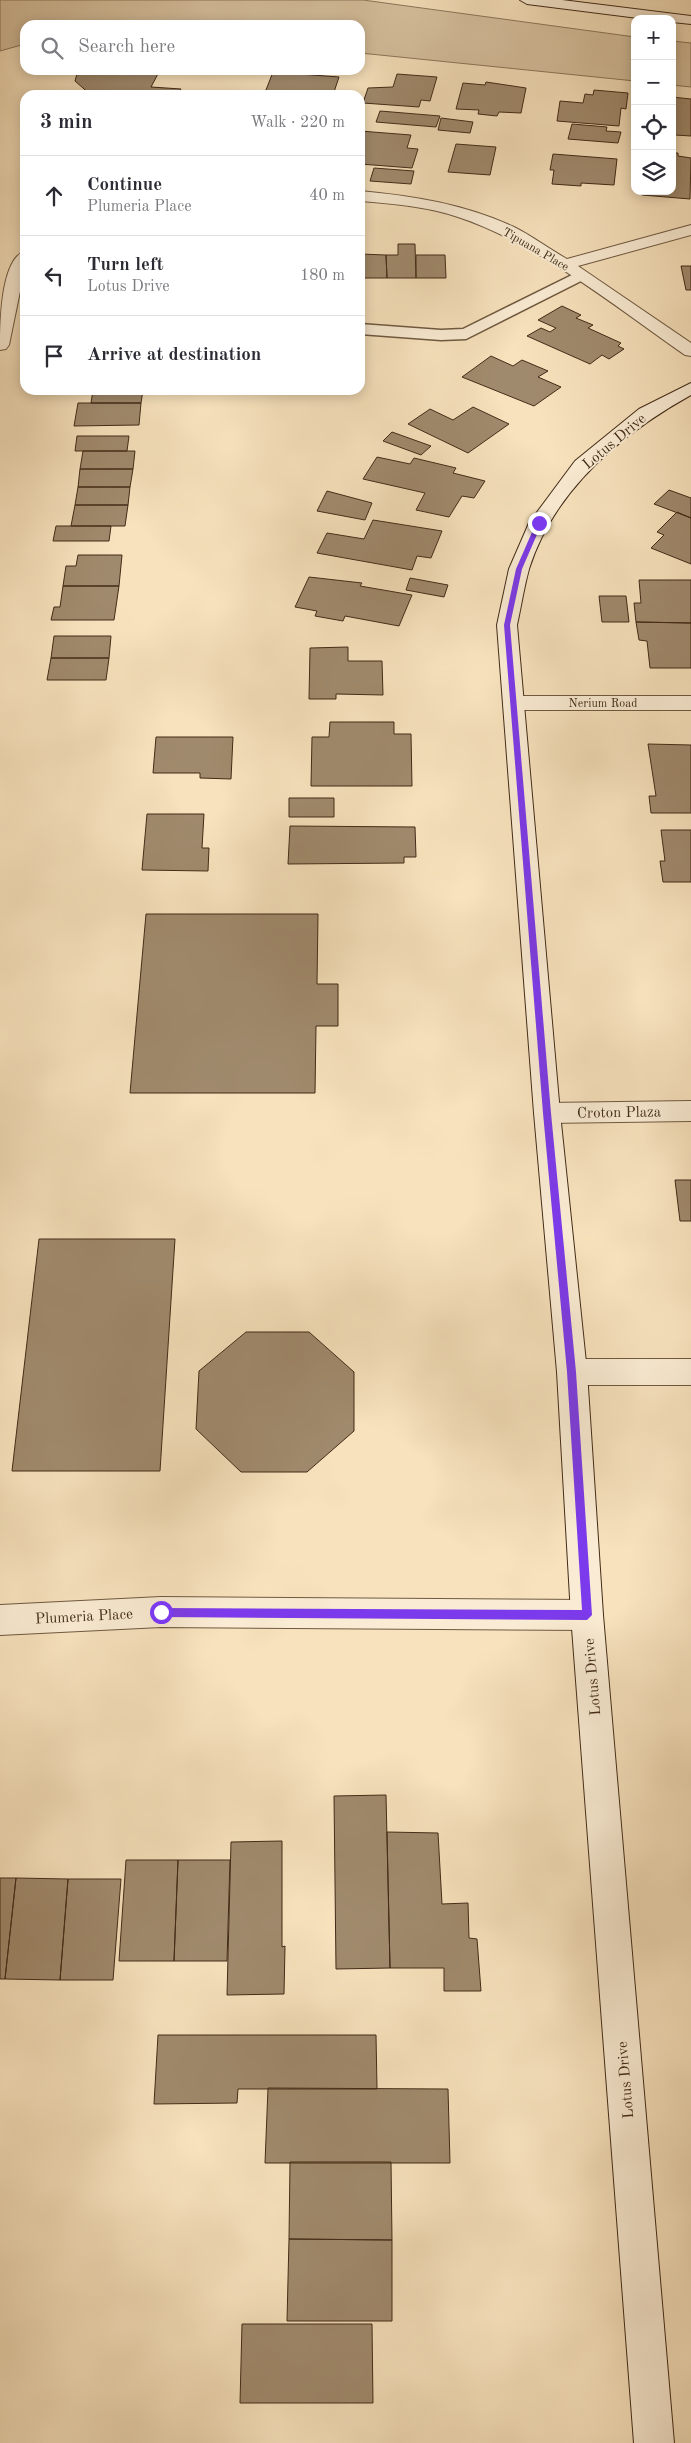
<!DOCTYPE html>
<html lang="en">
<head>
<meta charset="utf-8">
<style>
	:root { --surface:#fff; --page:#f2f2f3; --text:#2b2b33; --muted:#7c7c81; --line:#e1e1e2 }
	body { margin:0; font-family:"Old Standard TT",serif; background:var(--page); color:var(--text) }
	.controls { position:absolute; right:15px; top:15px; display:grid; overflow:hidden; border-radius:10px; box-shadow:0 2px 12px #0003 }
	.controls button { width:45px; height:45px; display:grid; place-items:center; padding:0; border:0; border-bottom:1px solid var(--line); background:var(--surface); color:var(--text); font:25px sans-serif }
	.stop { position:absolute; width:15px; height:15px; margin:-11px; border:4px solid #7c3aed; border-radius:50%; background:#fff }
	.stop.end { background:#7c3aed; border-color:#fff; box-shadow:0 1px 5px #0008 }
	.list { margin:0; padding:0; list-style:none }
	h2 { display:flex; justify-content:space-between; align-items:center; height:65px; margin:0; padding:0 20px; font-size:21px }
	h2 small { font-size:16px; font-weight:400; color:var(--muted) }
	.list li { display:grid; grid-template-columns:32px 1fr auto; gap:15px; align-items:center; box-sizing:border-box; height:80px; padding:0 20px; border-top:1px solid var(--line) }
	.list b { display:block; font-size:19px; white-space:nowrap }
	.list p { margin:0; font-size:16px; white-space:nowrap; color:var(--muted) }
	.list em { font-size:16px; font-style:normal; color:var(--muted) }
	.icon { flex:none; width:28px; height:28px; fill:none; stroke:currentColor; stroke-width:2; stroke-linecap:round; stroke-linejoin:round }
	.map { position:relative; flex:none; width:691px; height:2443px; overflow:hidden }
	.search { position:absolute; background:var(--surface); box-shadow:0 2px 12px #0003; left:20px; top:20px; width:345px; height:55px; display:flex; align-items:center; gap:12px; box-sizing:border-box; padding:0 18px; border-radius:15px; color:var(--muted); font-size:19px }
	.panel { position:absolute; background:var(--surface); box-shadow:0 2px 12px #0003; left:20px; top:90px; width:345px; height:305px; border-radius:15px }
	.map>svg:first-child { display:block }
	.green { fill:#d8c3a1; stroke:#8d775c }
	.building { fill:#a08a6d; stroke:#422b17 }
	.lines { fill:none; stroke-linecap:round; stroke-linejoin:round }
	.lane-casing { stroke:#6f5940; stroke-width:3 }
	.street-casing { stroke:#6f5940; stroke-width:2 }
	.secondary-casing { stroke:#422b17; stroke-width:2 }
	.lane { fill:#faecd4; fill-rule:evenodd }
	.street { fill:#faecd4; fill-rule:evenodd }
	.secondary { fill:#faecd4; fill-rule:evenodd }
	.route { fill:#7c3aed }
	.labels { text-anchor:middle; stroke-width:4; stroke-linejoin:round; paint-order:stroke }
	.far-street-label { font-size:12px; fill:#422b17; stroke:#faecd4 }
	.street-label { font-size:15px; fill:#422b17; stroke:#faecd4 }
</style>
</head>
<body>
<div class="map">
<svg width="691" height="2443" viewBox="0 0 691 2443">
	<rect width="100%" height="100%" fill="#f7e2bd"/>
	<filter id="stains"><feTurbulence type="fractalNoise" baseFrequency=".004" numOctaves="4"/><feColorMatrix values="0 0 0 0 .2 0 0 0 0 .09 0 0 0 0 .02 0 0 0 .5 -.17"/></filter>
	<radialGradient id="worn" r=".72"><stop offset=".6" stop-color="#630" stop-opacity="0"/><stop offset="1" stop-color="#630" stop-opacity=".3"/></radialGradient>
	<path class="green" d="M0 0H363L635 37V81L360 53V25H25V44L0 51Z
		M672 41 691 43V87L672 85Z"/>
	<path class="building" d="M91 70H160L151 87 181 89 177 95H91L75 81 77 74Z
		M273 72 339 77 333 95H264Z
		M397 74 437 77 430 101 421 100 419 107 363 103 368 88 393 87Z
		M486 82 526 88 521 113 499 112 497 116 478 114 479 110 456 109 463 83 485 85Z
		M594 90 628 93 626 109 621 108 619 126 557 121 560 101 583 103 585 94 593 95Z
		M672 97 691 99V136L675 135 672 139Z
		M380 111 440 116 436 127 376 122Z
		M441 118 473 122 470 133 438 130Z
		M572 124 607 127 606 131 621 132 618 143 568 139Z
		M360 131 411 135 407 148 418 149 412 168 360 164Z
		M456 144 496 147 490 175 448 172Z
		M672 153H678V156L691 158 690 199 642 195 643 191H672Z
		M553 154 617 159 614 185 581 183V186L552 184 554 170H550Z
		M374 168 414 171 411 184 370 181Z
		M398 244H415L416 278H387L386 255H398Z
		M360 254 386 255 387 278H360Z
		M416 255H445L446 278H416Z
		M681 266H691V290H686Z
		M562 306 581 315 576 318 593 325 588 328 621 343 618 346 624 349 609 359 602 355 590 364 527 336 541 328 550 332 556 328 538 320Z
		M491 356 513 366 522 360 548 371 538 377 561 387 534 406 462 377Z
		M93 390H143L141 403H91Z
		M78 403H141L139 425 74 426Z
		M473 407 509 424 468 453 408 424 430 409 453 420Z
		M392 432 431 446 421 455 383 441Z
		M77 436H129L127 451H75Z
		M83 451H135L133 469H80Z
		M377 457 410 464 414 458 456 468 453 473 485 481 474 498 462 496 449 517 416 510 425 493 363 479Z
		M80 469H133L130 487H78Z
		M78 487H130L128 505H75Z
		M669 490 691 498V518L654 504Z
		M327 491 372 503 365 520 317 511Z
		M75 505H128L125 526H71Z
		M677 512 691 518V564L651 548 664 535 657 532Z
		M373 520 442 531 431 558 417 556 412 570 317 553 327 533 364 539Z
		M56 526H111L109 541H53Z
		M78 555H122L119 586H63L66 566H76Z
		M309 577 362 583 360 586 412 595 399 626 345 616 343 621 315 616 317 611 295 607Z
		M410 578 448 585 444 597 406 590Z
		M639 580H691V623L636 622 634 603H641Z
		M63 586H119L114 620H51L54 607H60Z
		M599 596H626L629 622H602Z
		M636 622 691 623V668H650L647 641 639 640Z
		M54 636H111L109 658H51Z
		M348 647V661H382L383 695 336 694V699H309L310 648Z
		M51 658H109L106 680H47Z
		M330 722H394V734H411L412 786H311L312 737H329Z
		M156 737H233L231 779 200 778V773H153Z
		M648 744 691 745V813H651L649 796H656Z
		M289 798H334V817H289Z
		M147 814H204L202 848H209L208 871 142 870Z
		M290 826 415 827 416 857H404V863L288 864Z
		M661 830H691V882H663L660 861H665Z
		M146 914H318L317 984H338V1026H316L315 1093H130Z
		M675 1180H691V1221H680Z
		M39 1239H175L160 1471H12Z
		M246 1332H309L354 1372V1431L307 1472H241L196 1429 199 1371Z
		M386 1795 390 1968 336 1969 334 1796Z
		M387 1832 438 1833 442 1904 468 1903 469 1938 477 1939 481 1991H444V1968H390Z
		M282 1841V1947L285 1946 284 1994 227 1995 231 1842Z
		M126 1860H178L174 1961H119Z
		M178 1860H230L227 1961H174Z
		M0 1878H16L5 1979H0Z
		M16 1878 68 1879 60 1980 5 1979Z
		M68 1879H121L113 1980H60Z
		M158 2035H376L377 2089H238L237 2103 154 2104Z
		M268 2088 448 2089 450 2163H265Z
		M290 2162H391L392 2240 289 2239Z
		M289 2239 392 2240V2321H287Z
		M242 2324H372L373 2403H240Z"/>
	<g class="lines">
		<defs>
			<path id="lane" d="M580 271 585 273 588 276 585 279 466 339 441 340 360 334V324L441 330 463 329Z"/>
			<path id="street" d="M360 191C413 196 465 204 514 227 532 236 549 249 567 259L691 225V235L578 266 691 343V356L685 355C616 307 537 243 458 217 426 206 393 204 360 201Z
				M25 251V267L9 345 6 349 0 350C0 326 0 259 25 251Z
				M514 696H691V710H514L506 708 503 703 506 698Z
				M691 1101V1121L547 1123 538 1120 534 1113 538 1106 547 1103Z
				M572 1359H691V1385H572L562 1381 557 1372 562 1363Z
				M161 1597 587 1600 598 1604 603 1615 598 1626 587 1630 161 1627 0 1635V1605Z"/>
			<path id="secondary" d="M520 0H562L691 16V24L672 22V19H646L527 4Z
				M691 383V395C621 434 554 490 529 569 524 587 521 607 517 625L560 1113 587 1372 603 1615 674 2443H634L571 1615 557 1372 534 1113 497 625 509 569 529 523 575 461 639 409Z"/>
		</defs>
		<use href="#lane" class="lane-casing"/>
		<use href="#street" class="street-casing"/>
		<use href="#secondary" class="secondary-casing"/>
		<use href="#lane" class="lane"/>
		<use href="#street" class="street"/>
		<use href="#secondary" class="secondary"/>
	</g>
	<path class="route" d="M539 521 542 523 522 569 510 625 551 1113 576 1372 592 1615 587 1620 161 1617 156 1612 161 1608 582 1610 567 1372 543 1113 504 625 516 569 536 523Z"/>
	<g class="labels">
		<g class="far-street-label">
			<text transform="translate(536 249) rotate(30)" y="4">Tipuana Place</text>
			<text x="603" y="707">Nerium Road</text>
		</g>
		<g class="street-label">
			<text transform="translate(614 441) rotate(-40)" y="5">Lotus Drive</text>
			<text transform="translate(619 1112) rotate(-1)" y="5">Croton Plaza</text>
			<text transform="translate(84 1616) rotate(-3)" y="5">Plumeria Place</text>
			<text transform="translate(592 1677) rotate(-95)" y="5">Lotus Drive</text>
			<text transform="translate(625 2080) rotate(-95)" y="5">Lotus Drive</text>
		</g>
	</g>
	<rect width="100%" height="100%" filter="url(#stains)"/>
	<rect width="100%" height="100%" fill="url(#worn)"/>
</svg>
<div class="controls">
<button>+</button>
<button>−</button>
<button><svg class="icon" aria-label="locate" viewBox="0 0 24 24"><circle cx="12" cy="12" r="6"/><path d="M12 2v4M12 18v4M2 12h4M18 12h4"/></svg></button>
<button><svg class="icon" aria-label="layers" viewBox="0 0 24 24"><path d="M12 4l9 5-9 5-9-5zM3 14l9 5 9-5"/></svg></button>
</div>
<div class="stop" style="left:161px;top:1612px"></div>
<div class="stop end" style="left:539px;top:523px"></div>
<div class="search"><svg class="icon" aria-label="search" viewBox="0 0 24 24"><circle cx="10" cy="10" r="6"/><path d="M15 15l6 6"/></svg>Search here</div>
<section class="panel">
<h2>3 min<small>Walk · 220 m</small></h2>
<ul class="list">
<li><svg class="icon" aria-label="ahead" viewBox="0 0 24 24"><path d="M12 20V5M6 11l6-6 6 6"/></svg><div><b>Continue</b><p>Plumeria Place</p></div><em>40 m</em></li>
<li><svg class="icon" aria-label="left" viewBox="0 0 24 24"><path d="M17 20v-9H6M10 6l-5 5 5 5"/></svg><div><b>Turn left</b><p>Lotus Drive</p></div><em>180 m</em></li>
<li><svg class="icon" aria-label="arrive" viewBox="0 0 24 24"><path d="M6 21V4h12l-3 4 3 4H6"/></svg><div><b>Arrive at destination</b></div></li>
</ul>
</section>
</div>
</body>
</html>
